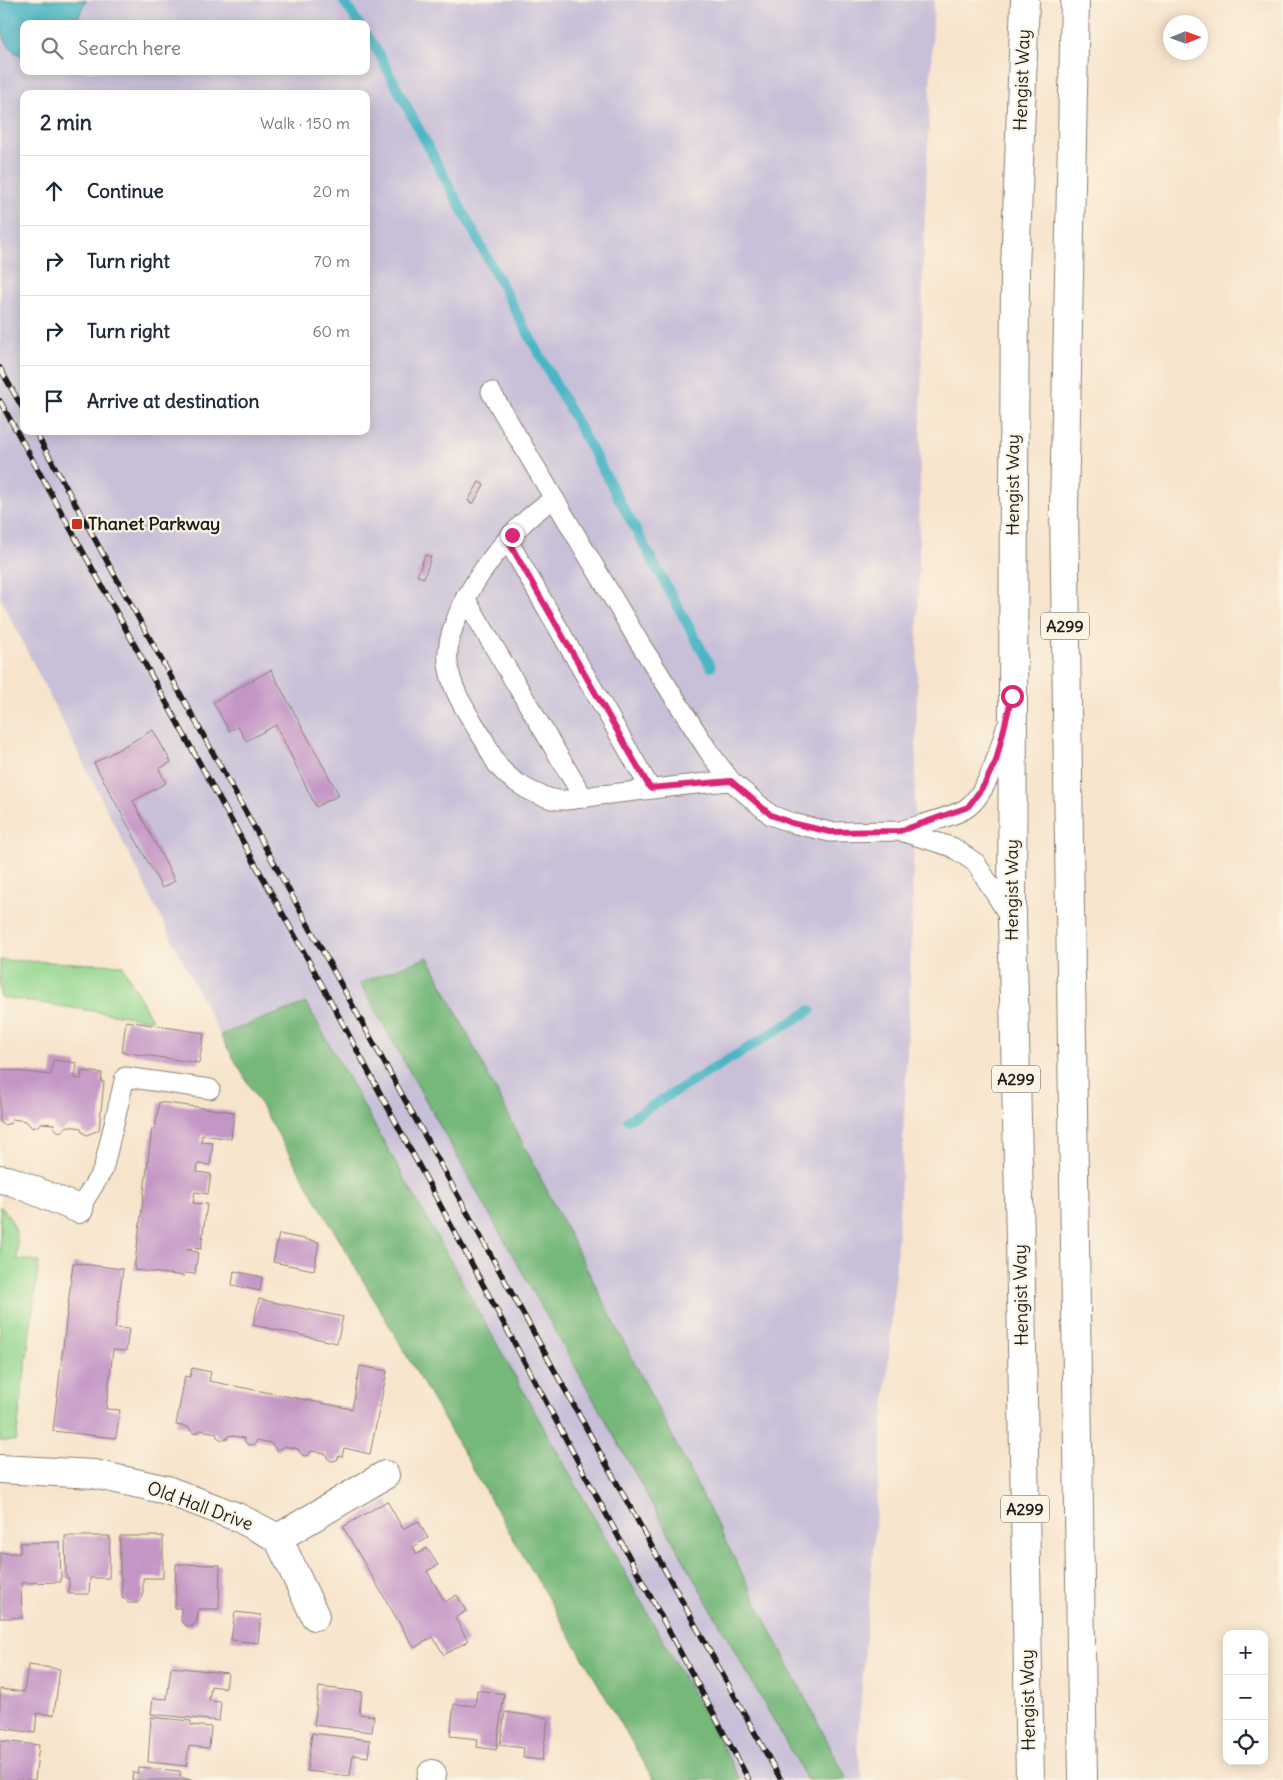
<!DOCTYPE html>
<html lang="en">
<head>
<meta charset="utf-8">
<style>
	:root { --surface:#fff; --page:#f2f2f3; --text:#1f2937; --muted:#747a83; --line:#e0e1e3 }
	body { margin:0; font-family:Delius,sans-serif; background:var(--page); color:var(--text) }
	.controls { position:absolute; right:15px; bottom:15px; display:grid; overflow:hidden; border-radius:10px; box-shadow:0 2px 12px #0003 }
	.controls button { width:45px; height:45px; display:grid; place-items:center; padding:0; border:0; border-bottom:1px solid var(--line); background:var(--surface); color:var(--text); font:25px sans-serif }
	.compass { position:absolute; left:1163px; top:15px; width:45px; height:45px; border-radius:50%; background:var(--surface); box-shadow:0 2px 12px #0003; rotate:89deg }
	.stop { position:absolute; width:15px; height:15px; margin:-11px; border:4px solid #db2777; border-radius:50%; background:#fff }
	.stop.end { background:#db2777; border-color:#fff; box-shadow:0 1px 5px #0008 }
	.list { margin:0; padding:0; list-style:none }
	h2 { display:flex; justify-content:space-between; align-items:center; height:65px; margin:0; padding:0 20px; font-size:21px }
	h2 small { font-size:16px; font-weight:400; color:var(--muted) }
	.list li { display:grid; grid-template-columns:32px 1fr auto; gap:15px; align-items:center; box-sizing:border-box; height:70px; padding:0 20px; border-top:1px solid var(--line) }
	.list b { display:block; font-size:19px; white-space:nowrap }
	.list em { font-size:16px; font-style:normal; color:var(--muted) }
	.icon { flex:none; width:28px; height:28px; fill:none; stroke:currentColor; stroke-width:2; stroke-linecap:round; stroke-linejoin:round }
	.map { position:relative; flex:none; width:1283px; height:1780px; overflow:hidden }
	.search { position:absolute; background:var(--surface); box-shadow:0 2px 12px #0003; left:20px; top:20px; width:350px; height:55px; display:flex; align-items:center; gap:12px; box-sizing:border-box; padding:0 18px; border-radius:10px; color:var(--muted); font-size:19px }
	.panel { position:absolute; background:var(--surface); box-shadow:0 2px 12px #0003; left:20px; top:90px; width:350px; height:345px; border-radius:10px }
	.map>svg:first-child { display:block }
	.industrial { fill:#c8bfd8; fill-rule:evenodd }
	.green { fill:#93d78f; stroke:#587a56 }
	.forest { fill:#76b87a; stroke:#496a4b }
	.water { fill:#49b6c5; stroke:#326970 }
	.lines { fill:none; stroke-linecap:round; stroke-linejoin:round }
	.stream { stroke:#49b6c5; stroke-width:10 }
	.building { fill:#c496c6 }
	.lane-casing { stroke:#8a8074; stroke-width:21 }
	.street-casing { stroke:#8a8074; stroke-width:30 }
	.highway-casing { stroke:#8a8074; stroke-width:30 }
	.lane { stroke:#fff; stroke-width:19 }
	.street { stroke:#fff; stroke-width:28 }
	.highway { stroke:#fff; stroke-width:28 }
	.rail-casing { stroke:#1c1c1c; stroke-width:5.5 }
	.rail { stroke:#fcf5e5; stroke-width:4; stroke-dasharray:11; stroke-linecap:butt }
	.route { stroke:#db2777; stroke-width:6 }
	.poi-dot { fill:#c8321e; stroke:#fcf5e5; stroke-width:2 }
	.labels { text-anchor:middle; stroke-width:4.5; stroke-linejoin:round; paint-order:stroke }
	.shield { fill:#fcf5e5; stroke:#5f5d58; stroke-width:1 }
	.shield-label { font-size:16px; font-weight:bold; fill:#1c1c1c }
	.street-label { font-size:18px; fill:#1c1c1c; stroke:#fcf5e5 }
	.poi-label { font-size:18px; font-weight:bold; fill:#1c1c1c; stroke:#fcf5e5; text-anchor:start }
</style>
</head>
<body>
<div class="map">
<svg width="1283" height="1780" viewBox="0 0 1283 1780">
	<rect width="100%" height="100%" fill="#fcf5e5"/>
	<filter id="ink" filterUnits="userSpaceOnUse"><feTurbulence type="fractalNoise" baseFrequency=".02" numOctaves="2"/><feDisplacementMap in="SourceGraphic" scale="10" xChannelSelector="R" yChannelSelector="G"/><feConvolveMatrix kernelMatrix="1 2 1 2 8 2 1 2 1" color-interpolation-filters="sRGB"/></filter>
	<filter id="wash" filterUnits="userSpaceOnUse"><feTurbulence type="fractalNoise" baseFrequency=".0096" numOctaves="4" result="noise"/><feDisplacementMap in="SourceGraphic" scale="20" xChannelSelector="R" yChannelSelector="G"/><feGaussianBlur stdDeviation="1.12" result="paint"/><feColorMatrix in="noise" values="0 0 0 0 0 0 0 0 0 0 0 0 0 0 0 0 0 1.4 0 .05"/><feComposite in="paint" operator="in"/></filter>
	<g filter="url(#wash)">
		<rect width="100%" height="100%" fill="#f7e4cc"/>
		<path class="industrial" d="M0 0H934L923 265 916 761 910 981 902 1167 894 1291 857 1749 863 1780H847L428 957 709 1603 807 1780H741L306 1003 220 1035 0 597ZM24 24H366V71H24ZM24 94H366V431H24Z"/>
		<path class="green" d="M0 960 122 965 152 1020 0 997Z
			M0 1206C16 1222 19 1237 17 1259L39 1261 16 1441H0Z"/>
		<path class="forest" d="M428 957 847 1780H807L360 983Z
			M306 1003 741 1780H654L220 1035Z"/>
		<path class="water" d="M0 0H86L75 24H24V56C0 51 0 19 0 0Z"/>
		<g class="lines">
			<path class="stream" d="M343 0 359 24
				M366 34 379 54 515 310 711 667
				M628 1120 811 1010"/>
		</g>
		<g id="blocks">
			<path class="building" d="M479 482 484 485 473 504 468 501Z
				M425 555 431 557 424 578 417 576Z
				M271 670 339 795 316 807 276 725 246 741 238 727 229 731 213 702Z
				M153 730 171 762 159 769 166 783 133 801 175 881 162 888 94 763Z
				M126 1021 204 1033 199 1063 122 1052Z
				M53 1060 77 1063 75 1078 81 1079 82 1071 102 1073 101 1082H104L99 1130 87 1135 82 1132 81 1128 68 1126 60 1132 55 1129 54 1124 40 1123 38 1126 32 1128 26 1121 12 1119 11 1123 4 1125 0 1122V1069L51 1075Z
				M159 1102 234 1112 231 1139 202 1135 201 1142 213 1143 210 1165 198 1164 197 1172 211 1174 208 1194 195 1192 193 1203 207 1204 201 1249 187 1248V1250L198 1252 195 1274 185 1273 184 1276 134 1270 152 1129 155 1130Z
				M279 1234 319 1242 314 1270 273 1262Z
				M73 1263 123 1269 115 1328 129 1329 126 1351 113 1350 106 1409 120 1410 116 1438 53 1431Z
				M234 1271 262 1277 260 1291 232 1285Z
				M259 1299 343 1317 337 1343 253 1325Z
				M360 1366 387 1371 370 1454 344 1448 342 1457 339 1456 337 1460 331 1461 327 1458 326 1454 311 1451 309 1455 304 1456 300 1453 298 1449 284 1446 277 1451 271 1443 257 1440 255 1444 249 1445 245 1442 244 1438 229 1435 227 1439 222 1440 217 1437 216 1433 201 1430 194 1434 188 1427 176 1425 185 1376 190 1377 192 1368 211 1372 209 1381 352 1409Z
				M387 1501 403 1529 418 1521 428 1538 413 1547 417 1554 427 1548 438 1565 427 1571 445 1602 457 1595 466 1611 455 1618 468 1641 444 1655 433 1637 414 1648 343 1527Z
				M65 1536H110L109 1578H90L89 1594H69V1578H66Z
				M120 1536H163V1578H143V1597L137 1603H128L122 1597V1578H120Z
				M60 1542 61 1582 21 1583 22 1618H0V1553H20V1543Z
				M176 1564 220 1565 219 1609H198L197 1622 192 1626H186L181 1621V1608H175Z
				M235 1612 261 1615 258 1643 231 1640Z
				M28 1665 60 1669 54 1715 37 1713 35 1733 0 1728V1689L24 1692Z
				M171 1667 228 1673 226 1688 211 1686 209 1701 221 1702 219 1721 151 1714 153 1698 167 1699Z
				M319 1687 362 1692 359 1714 374 1716 372 1732 314 1725Z
				M477 1690 504 1694 496 1750 477 1747 478 1739 450 1736 454 1704 475 1706Z
				M505 1712 548 1718 542 1760 523 1758 524 1748 500 1745Z
				M151 1717 191 1721V1725L211 1727 209 1748 189 1746 186 1766 148 1762Z
				M312 1733 370 1740 368 1757 353 1755 350 1776 307 1771Z
				M0 1741 39 1745 35 1780H0Z
				M138 1767 180 1771V1777L191 1780H132L133 1772 137 1773Z"/>
		</g>
	</g>
	<g filter="url(#ink)">
		<use href="#blocks" fill-opacity="0" stroke="#8a8074" stroke-width="1"/>
		<g class="lines">
			<defs>
				<path id="lane" d="M491 392 639 642 709 752 731 781 771 815 792 823 830 832 900 831 952 847 976 863 1011 919
					M553 500C510 524 437 617 449 670 454 696 471 718 484 740 489 749 493 759 499 767 513 783 537 797 558 800 570 801 586 797 599 795 643 791 686 784 731 781
					M507 539 650 788
					M465 598 583 797
					M900 831C915 826 957 816 968 807 988 791 999 751 1006 728
					M79 1209 103 1170 125 1077 210 1089"/>
				<path id="street" d="M0 1179 11 1181 79 1209
					M0 1469 94 1474 167 1490 237 1517 278 1538 315 1616
					M278 1538 385 1475
					M431 1780 432 1774"/>
				<path id="highway" d="M1025 0 1015 270 1012 919 1020 1239 1030 1780
					M1075 0 1064 507 1083 1780"/>
			</defs>
			<use href="#lane" class="lane-casing"/>
			<use href="#street" class="street-casing"/>
			<use href="#highway" class="highway-casing"/>
			<use href="#lane" class="lane"/>
			<use href="#street" class="street"/>
			<use href="#highway" class="highway"/>
			<defs>
				<path id="rail" d="M0 368 24 411
					M0 401 322 985 749 1780
					M35 431 781 1780"/>
			</defs>
			<use href="#rail" class="rail-casing"/>
			<use href="#rail" class="rail"/>
		</g>
	</g>
	<g class="lines" filter="url(#ink)">
		<path class="route" d="M512 535 507 539 650 788 731 781 771 815 792 823 830 832 900 831 968 807 984 785 996 761 1012 696"/>
	</g>
	<rect class="poi-dot" x="71" y="518" width="12" height="12" rx="2.5"/>
	<g class="labels">
		<g class="shield">
			<rect x="1041" y="612.5" width="48" height="27" rx="4"/>
			<rect x="992" y="1065.5" width="48" height="27" rx="4"/>
			<rect x="1001" y="1495.5" width="48" height="27" rx="4"/>
		</g>
		<g class="shield-label">
			<text x="1065" y="632">A299</text>
			<text x="1016" y="1085">A299</text>
			<text x="1025" y="1515">A299</text>
		</g>
		<g class="street-label">
			<text transform="translate(1022 80) rotate(-88)" y="6">Hengist Way</text>
			<text transform="translate(1013 485) rotate(-90)" y="6">Hengist Way</text>
			<text transform="translate(1012 890) rotate(-90)" y="6">Hengist Way</text>
			<text transform="translate(1021 1295) rotate(-91)" y="6">Hengist Way</text>
			<text transform="translate(200 1506) rotate(20)" y="6">Old Hall Drive</text>
			<text transform="translate(1028 1700) rotate(-91)" y="6">Hengist Way</text>
		</g>
		<g class="poi-label">
			<text x="88" y="530">Thanet Parkway</text>
		</g>
	</g>
</svg>
<div class="controls">
<button>+</button>
<button>−</button>
<button><svg class="icon" aria-label="locate" viewBox="0 0 24 24"><circle cx="12" cy="12" r="6"/><path d="M12 2v4M12 18v4M2 12h4M18 12h4"/></svg></button>
</div>
<svg class="compass" viewBox="-18 -18 36 36"><path d="M0-13l5 13h-10z" fill="#e53935"/><path d="M0 13l5-13h-10z" fill="#747a83"/></svg>
<div class="stop" style="left:1012px;top:696px"></div>
<div class="stop end" style="left:512px;top:535px"></div>
<div class="search"><svg class="icon" aria-label="search" viewBox="0 0 24 24"><circle cx="10" cy="10" r="6"/><path d="M15 15l6 6"/></svg>Search here</div>
<section class="panel">
<h2>2 min<small>Walk · 150 m</small></h2>
<ul class="list">
<li><svg class="icon" aria-label="ahead" viewBox="0 0 24 24"><path d="M12 20V5M6 11l6-6 6 6"/></svg><div><b>Continue</b></div><em>20 m</em></li>
<li><svg class="icon" aria-label="right" viewBox="0 0 24 24"><path d="M7 20v-9h11M14 6l5 5-5 5"/></svg><div><b>Turn right</b></div><em>70 m</em></li>
<li><svg class="icon" aria-label="right" viewBox="0 0 24 24"><path d="M7 20v-9h11M14 6l5 5-5 5"/></svg><div><b>Turn right</b></div><em>60 m</em></li>
<li><svg class="icon" aria-label="arrive" viewBox="0 0 24 24"><path d="M6 21V4h12l-3 4 3 4H6"/></svg><div><b>Arrive at destination</b></div></li>
</ul>
</section>
</div>
</body>
</html>
